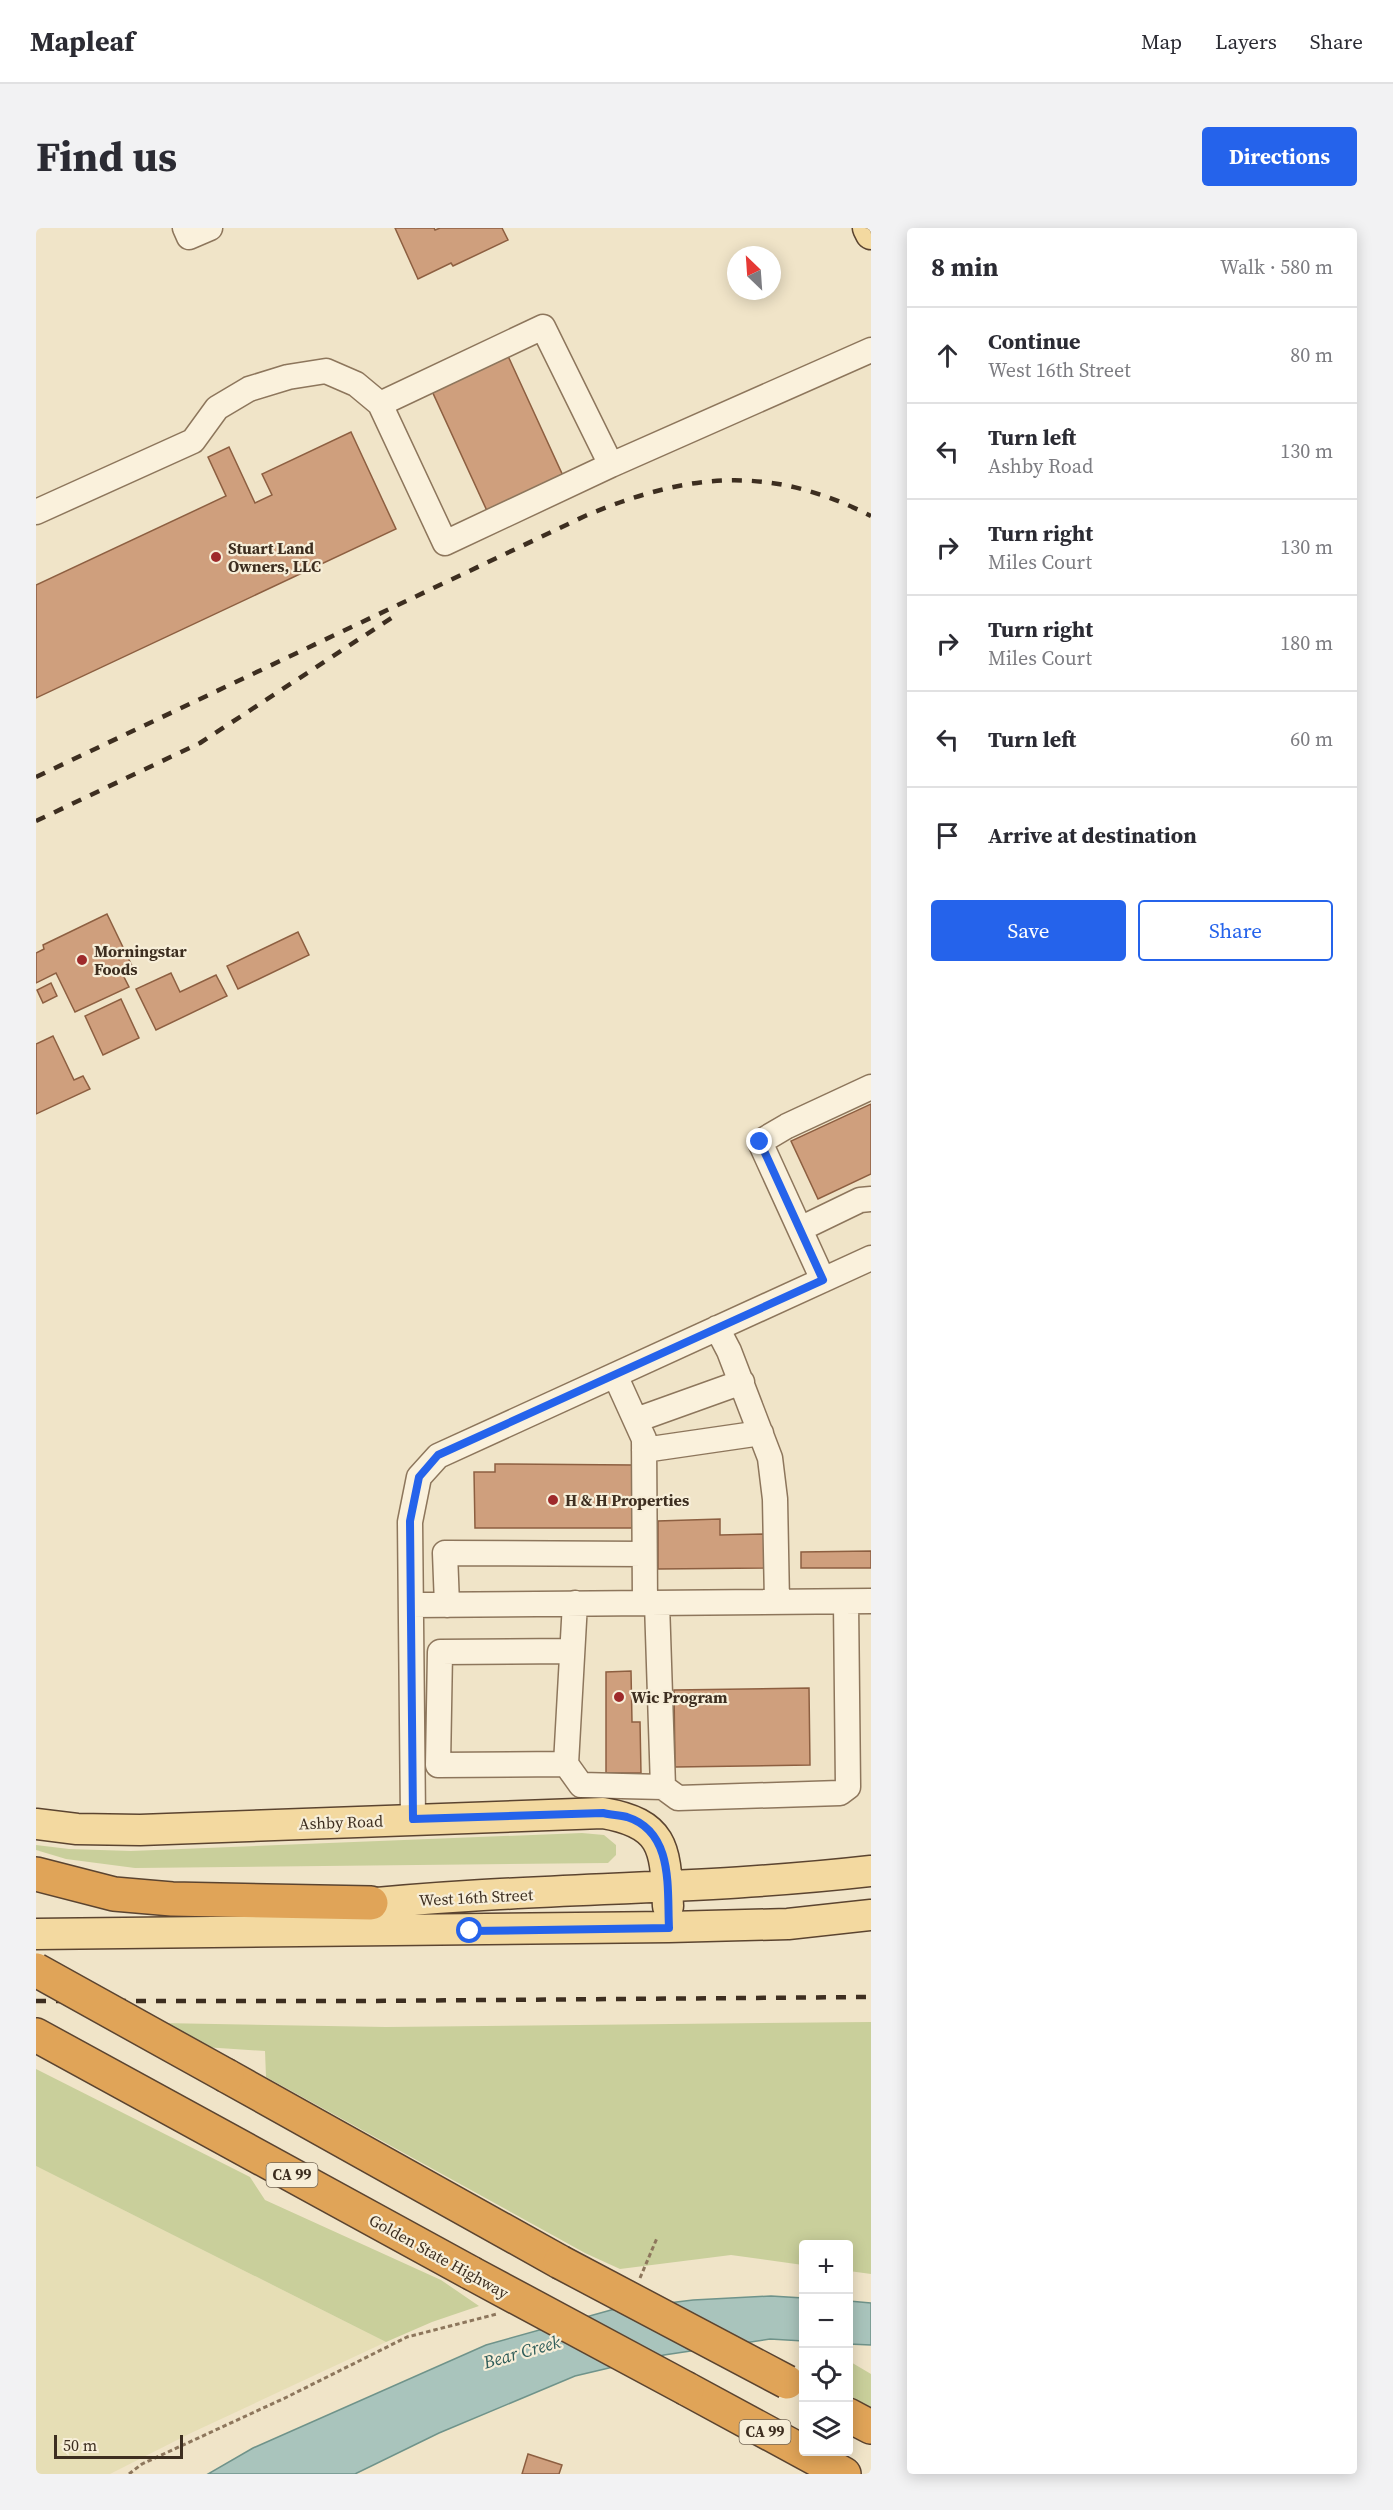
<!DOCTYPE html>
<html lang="en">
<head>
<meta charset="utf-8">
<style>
	:root { --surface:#fff; --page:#f2f2f3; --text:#2b2b33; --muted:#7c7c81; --line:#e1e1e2; --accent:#2563eb }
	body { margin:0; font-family:"Source Serif 4",serif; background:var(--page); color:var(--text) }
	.controls { position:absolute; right:18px; bottom:18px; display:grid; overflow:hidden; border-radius:6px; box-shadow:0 3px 15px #0003 }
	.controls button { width:54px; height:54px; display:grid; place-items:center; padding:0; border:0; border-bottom:2px solid var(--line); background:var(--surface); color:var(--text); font:30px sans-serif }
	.compass { position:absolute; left:691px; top:18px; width:54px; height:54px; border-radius:50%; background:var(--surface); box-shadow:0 3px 15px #0003; rotate:335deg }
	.scale { position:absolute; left:18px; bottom:15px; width:129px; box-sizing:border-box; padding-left:6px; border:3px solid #3d2e20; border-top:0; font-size:16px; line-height:21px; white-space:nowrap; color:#3d2e20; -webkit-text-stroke:4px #f7eed8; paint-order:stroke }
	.stop { position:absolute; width:18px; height:18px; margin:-14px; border:4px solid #2563eb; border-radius:50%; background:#fff }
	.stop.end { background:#2563eb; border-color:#fff; box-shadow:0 2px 6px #0008 }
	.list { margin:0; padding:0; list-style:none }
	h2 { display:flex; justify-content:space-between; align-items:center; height:78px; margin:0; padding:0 24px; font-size:26px }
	h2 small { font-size:20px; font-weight:400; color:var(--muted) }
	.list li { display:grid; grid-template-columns:39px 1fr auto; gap:18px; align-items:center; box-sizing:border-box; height:96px; padding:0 24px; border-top:2px solid var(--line) }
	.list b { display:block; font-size:22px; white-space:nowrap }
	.list p { margin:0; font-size:20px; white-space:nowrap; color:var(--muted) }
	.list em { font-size:20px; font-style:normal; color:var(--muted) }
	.actions { display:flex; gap:12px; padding:18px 24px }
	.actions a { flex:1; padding:14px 0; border:2px solid var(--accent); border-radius:6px; text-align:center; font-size:21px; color:var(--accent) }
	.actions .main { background:var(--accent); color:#fff }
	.icon { flex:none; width:33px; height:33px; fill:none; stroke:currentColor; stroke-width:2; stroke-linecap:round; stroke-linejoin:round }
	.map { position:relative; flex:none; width:835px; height:2246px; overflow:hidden; border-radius:6px }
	header { display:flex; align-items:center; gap:36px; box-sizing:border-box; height:84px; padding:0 30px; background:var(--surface); border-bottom:2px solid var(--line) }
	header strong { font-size:28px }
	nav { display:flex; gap:33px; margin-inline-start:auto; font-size:21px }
	.intro { display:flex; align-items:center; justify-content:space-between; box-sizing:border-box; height:144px; padding:0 36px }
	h1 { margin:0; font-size:42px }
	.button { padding:15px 27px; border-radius:6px; background:var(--accent); color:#fff; font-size:21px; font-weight:700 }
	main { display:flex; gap:36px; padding:0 36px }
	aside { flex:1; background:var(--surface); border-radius:6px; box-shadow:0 3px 15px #0003 }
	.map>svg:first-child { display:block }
	.farmland { fill:#e6deb5 }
	.green { fill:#c9cf9b }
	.water { fill:#a9c4bc; stroke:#6f938a; stroke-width:1.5 }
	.building { fill:#cf9f7d; stroke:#8d5f41; stroke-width:1.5 }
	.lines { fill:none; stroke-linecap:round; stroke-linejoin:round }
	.minor-casing { stroke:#8d765c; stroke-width:27 }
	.major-casing { stroke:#5b4430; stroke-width:33 }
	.highway-casing { stroke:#5b4430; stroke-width:36 }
	.path { stroke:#8d765c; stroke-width:3; stroke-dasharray:4.5 3; stroke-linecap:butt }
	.minor { stroke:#faf1dc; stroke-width:24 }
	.major { stroke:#f3d9a0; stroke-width:30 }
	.highway { stroke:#e0a458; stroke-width:33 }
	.rail { stroke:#3d2e20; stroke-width:4.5; stroke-dasharray:10 10; stroke-linecap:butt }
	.highway-bridge-casing { stroke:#5b4430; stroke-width:36; stroke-linecap:butt }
	.highway-bridge { stroke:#e0a458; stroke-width:33 }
	.route { stroke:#2563eb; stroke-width:8 }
	.poi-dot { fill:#9e2a2b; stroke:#f7eed8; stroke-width:2 }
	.labels { text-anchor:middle; stroke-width:4.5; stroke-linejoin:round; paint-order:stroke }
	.shield { fill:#f7eed8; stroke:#756857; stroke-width:1.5 }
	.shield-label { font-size:15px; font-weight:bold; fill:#3d2e20 }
	.poi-label { font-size:16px; font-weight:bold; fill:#3d2e20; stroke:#f7eed8; text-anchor:start }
	.street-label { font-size:16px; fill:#3d2e20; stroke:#f7eed8 }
	.water-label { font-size:18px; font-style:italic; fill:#2f5d5a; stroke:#f7eed8 }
</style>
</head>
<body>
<header>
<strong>Mapleaf</strong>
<nav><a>Map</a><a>Layers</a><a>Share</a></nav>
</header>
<div class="intro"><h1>Find us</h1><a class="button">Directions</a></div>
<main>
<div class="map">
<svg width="835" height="2246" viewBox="0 0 835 2246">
	<rect width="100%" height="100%" fill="#f0e4c8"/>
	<path class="farmland" d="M0 1938 350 2114 155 2205 74 2246H0Z"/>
	<path class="green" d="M546 1605 568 1607 580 1617V1627L572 1635 99 1640 30 1631 0 1622V1617L33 1621 95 1623Z
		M835 1794V2046L813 2043 812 2016H768L767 2037 695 2027 584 2041 549 2025 230 1849 229 1823 168 1819 124 1795 350 1799Z
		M0 1841 214 1949 229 1972 405 2052 443 2078 396 2094 350 2114 0 1938Z
		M813 2133 835 2146V2180L813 2168Z"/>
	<path class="water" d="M735 2068 767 2070V2113L734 2111 628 2127 539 2148 403 2205 319 2246H172L217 2220 450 2117 575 2082 657 2072Z
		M813 2073 835 2075V2117L813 2116Z"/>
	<path class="building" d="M359 0H398L399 2 404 0H466L472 12 417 38 415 35 382 51Z
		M472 128 528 250 452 285 396 163Z
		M315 204 360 301 0 470V357L190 268 172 229 193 219 219 275 236 267 226 246Z
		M71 686 96 738 85 743 93 759 39 784 20 745 0 755V725L8 721 7 717Z
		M262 704 273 727 202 761 191 738Z
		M135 745 144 764 180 747 191 768 120 802 100 761Z
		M15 755 21 768 7 775 1 762Z
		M85 771 103 810 67 827 49 788Z
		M17 808 38 852 47 848 54 861 0 886V816Z
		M835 876V946L782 971 755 913Z
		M459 1236 596 1237V1300H439L438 1244H459Z
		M684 1291V1307L728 1306 729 1340 622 1341V1293Z
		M835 1323V1340H765V1324Z
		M595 1443 596 1494H604L605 1545H570V1444Z
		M773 1460 774 1537 639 1539 638 1462Z
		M492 2226 526 2237 523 2246H486Z"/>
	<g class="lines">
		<defs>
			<path id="minor" d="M149 0 153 9 174 0
				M575 237 507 99 344 176 409 315 575 237 835 122
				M0 284 157 213 181 180 213 161 252 149 290 143 320 156 344 176
				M764 1001 824 972 835 971
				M787 1052 724 914 751 898 835 859
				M681 1100 693 1123 734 1230 739 1271 741 1374
				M579 1147 608 1211 609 1375
				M600 1192 706 1154
				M608 1222 725 1205
				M621 1375 627 1559 642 1570 804 1565 812 1559 810 1374
				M375 1377 835 1373
				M411 1377 409 1325 608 1326
				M536 1423 404 1424 402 1537 530 1536 539 1375
				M530 1536 545 1557 627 1559
				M377 1591 374 1294 383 1249 402 1228 835 1030"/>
			<path id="major" d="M832 0 835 6
				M0 1596 41 1601 104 1602 567 1585C631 1596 629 1623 632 1678
				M311 1678C485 1659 661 1663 835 1643
				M0 1706 633 1699 752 1696 835 1687"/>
			<path id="highway" d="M0 1646 78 1666 136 1671 335 1675
				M0 1807 435 2045
				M191 1848 524 2034
				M651 2161 808 2246
				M812 2187 835 2199"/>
		</defs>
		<use href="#minor" class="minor-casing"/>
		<use href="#major" class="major-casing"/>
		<use href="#highway" class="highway-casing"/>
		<path class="path" d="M604 2050 621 2010
			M93 2246 106 2236 251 2169 371 2109 461 2086"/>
		<use href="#minor" class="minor"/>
		<use href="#major" class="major"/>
		<use href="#highway" class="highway"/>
		<path class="rail" d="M0 549 549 288C651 245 733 236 835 288
			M0 593 164 515 360 387
			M0 1773H328L835 1769"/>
		<defs>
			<path id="highway-bridge" d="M0 1742 191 1848
				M524 2034 751 2154
				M435 2045 651 2161"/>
		</defs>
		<use href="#highway-bridge" class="highway-bridge-casing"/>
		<use href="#highway-bridge" class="highway-bridge"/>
	</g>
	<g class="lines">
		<path class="route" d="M434 1703 633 1700C631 1660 638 1604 591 1589 583 1587 575 1587 567 1585L377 1591 374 1293 383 1249 402 1227 787 1052 724 914"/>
	</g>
	<g class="poi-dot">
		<circle cx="180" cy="329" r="6"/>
		<circle cx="46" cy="732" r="6"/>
		<circle cx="517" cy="1272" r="6"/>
		<circle cx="583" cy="1469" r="6"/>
	</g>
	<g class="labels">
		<g class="shield">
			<rect x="230.5" y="1935" width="51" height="24" rx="4.5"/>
			<rect x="703.5" y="2192" width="51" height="24" rx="4.5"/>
		</g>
		<g class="shield-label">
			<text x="256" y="1952">CA 99</text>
			<text x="729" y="2209">CA 99</text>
		</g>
		<g class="poi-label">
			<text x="192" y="326">Stuart Land<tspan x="192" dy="18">Owners, LLC</tspan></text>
			<text x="58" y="729">Morningstar<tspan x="58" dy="18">Foods</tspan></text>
			<text x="529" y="1278">H &amp; H Properties</text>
			<text x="595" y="1475">Wic Program</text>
		</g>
		<g class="street-label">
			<text transform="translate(305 1594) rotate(-2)" y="6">Ashby Road</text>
			<text transform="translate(440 1669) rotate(-3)" y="6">West 16th Street</text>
			<text transform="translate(403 2028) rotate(29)" y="6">Golden State Highway</text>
		</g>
		<g class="water-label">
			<text transform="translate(486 2124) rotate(-16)" y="6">Bear Creek</text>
		</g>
	</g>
</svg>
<div class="controls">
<button>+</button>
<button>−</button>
<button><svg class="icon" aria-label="locate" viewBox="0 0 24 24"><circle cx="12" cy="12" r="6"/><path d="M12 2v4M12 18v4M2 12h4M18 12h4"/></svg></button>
<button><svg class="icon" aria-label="layers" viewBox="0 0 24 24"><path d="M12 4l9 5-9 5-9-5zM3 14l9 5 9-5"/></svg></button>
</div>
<svg class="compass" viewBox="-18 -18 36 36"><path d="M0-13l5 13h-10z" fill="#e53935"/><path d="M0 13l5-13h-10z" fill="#7c7c81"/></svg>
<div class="scale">50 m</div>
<div class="stop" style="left:434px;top:1703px"></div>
<div class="stop end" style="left:724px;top:914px"></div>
</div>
<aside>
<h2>8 min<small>Walk · 580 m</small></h2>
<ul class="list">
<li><svg class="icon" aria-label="ahead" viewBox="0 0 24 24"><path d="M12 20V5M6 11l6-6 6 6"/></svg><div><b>Continue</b><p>West 16th Street</p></div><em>80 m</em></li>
<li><svg class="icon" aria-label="left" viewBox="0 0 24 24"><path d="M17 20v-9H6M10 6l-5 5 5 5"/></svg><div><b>Turn left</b><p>Ashby Road</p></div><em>130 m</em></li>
<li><svg class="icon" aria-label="right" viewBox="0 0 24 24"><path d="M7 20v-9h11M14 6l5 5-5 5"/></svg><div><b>Turn right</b><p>Miles Court</p></div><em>130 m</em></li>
<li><svg class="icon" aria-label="right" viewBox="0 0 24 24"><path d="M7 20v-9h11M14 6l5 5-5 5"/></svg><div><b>Turn right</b><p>Miles Court</p></div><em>180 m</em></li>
<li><svg class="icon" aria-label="left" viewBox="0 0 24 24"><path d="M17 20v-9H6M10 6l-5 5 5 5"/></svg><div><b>Turn left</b></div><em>60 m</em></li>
<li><svg class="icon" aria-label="arrive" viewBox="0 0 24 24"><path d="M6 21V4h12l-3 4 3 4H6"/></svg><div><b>Arrive at destination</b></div></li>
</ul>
<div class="actions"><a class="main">Save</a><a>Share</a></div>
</aside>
</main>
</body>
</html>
